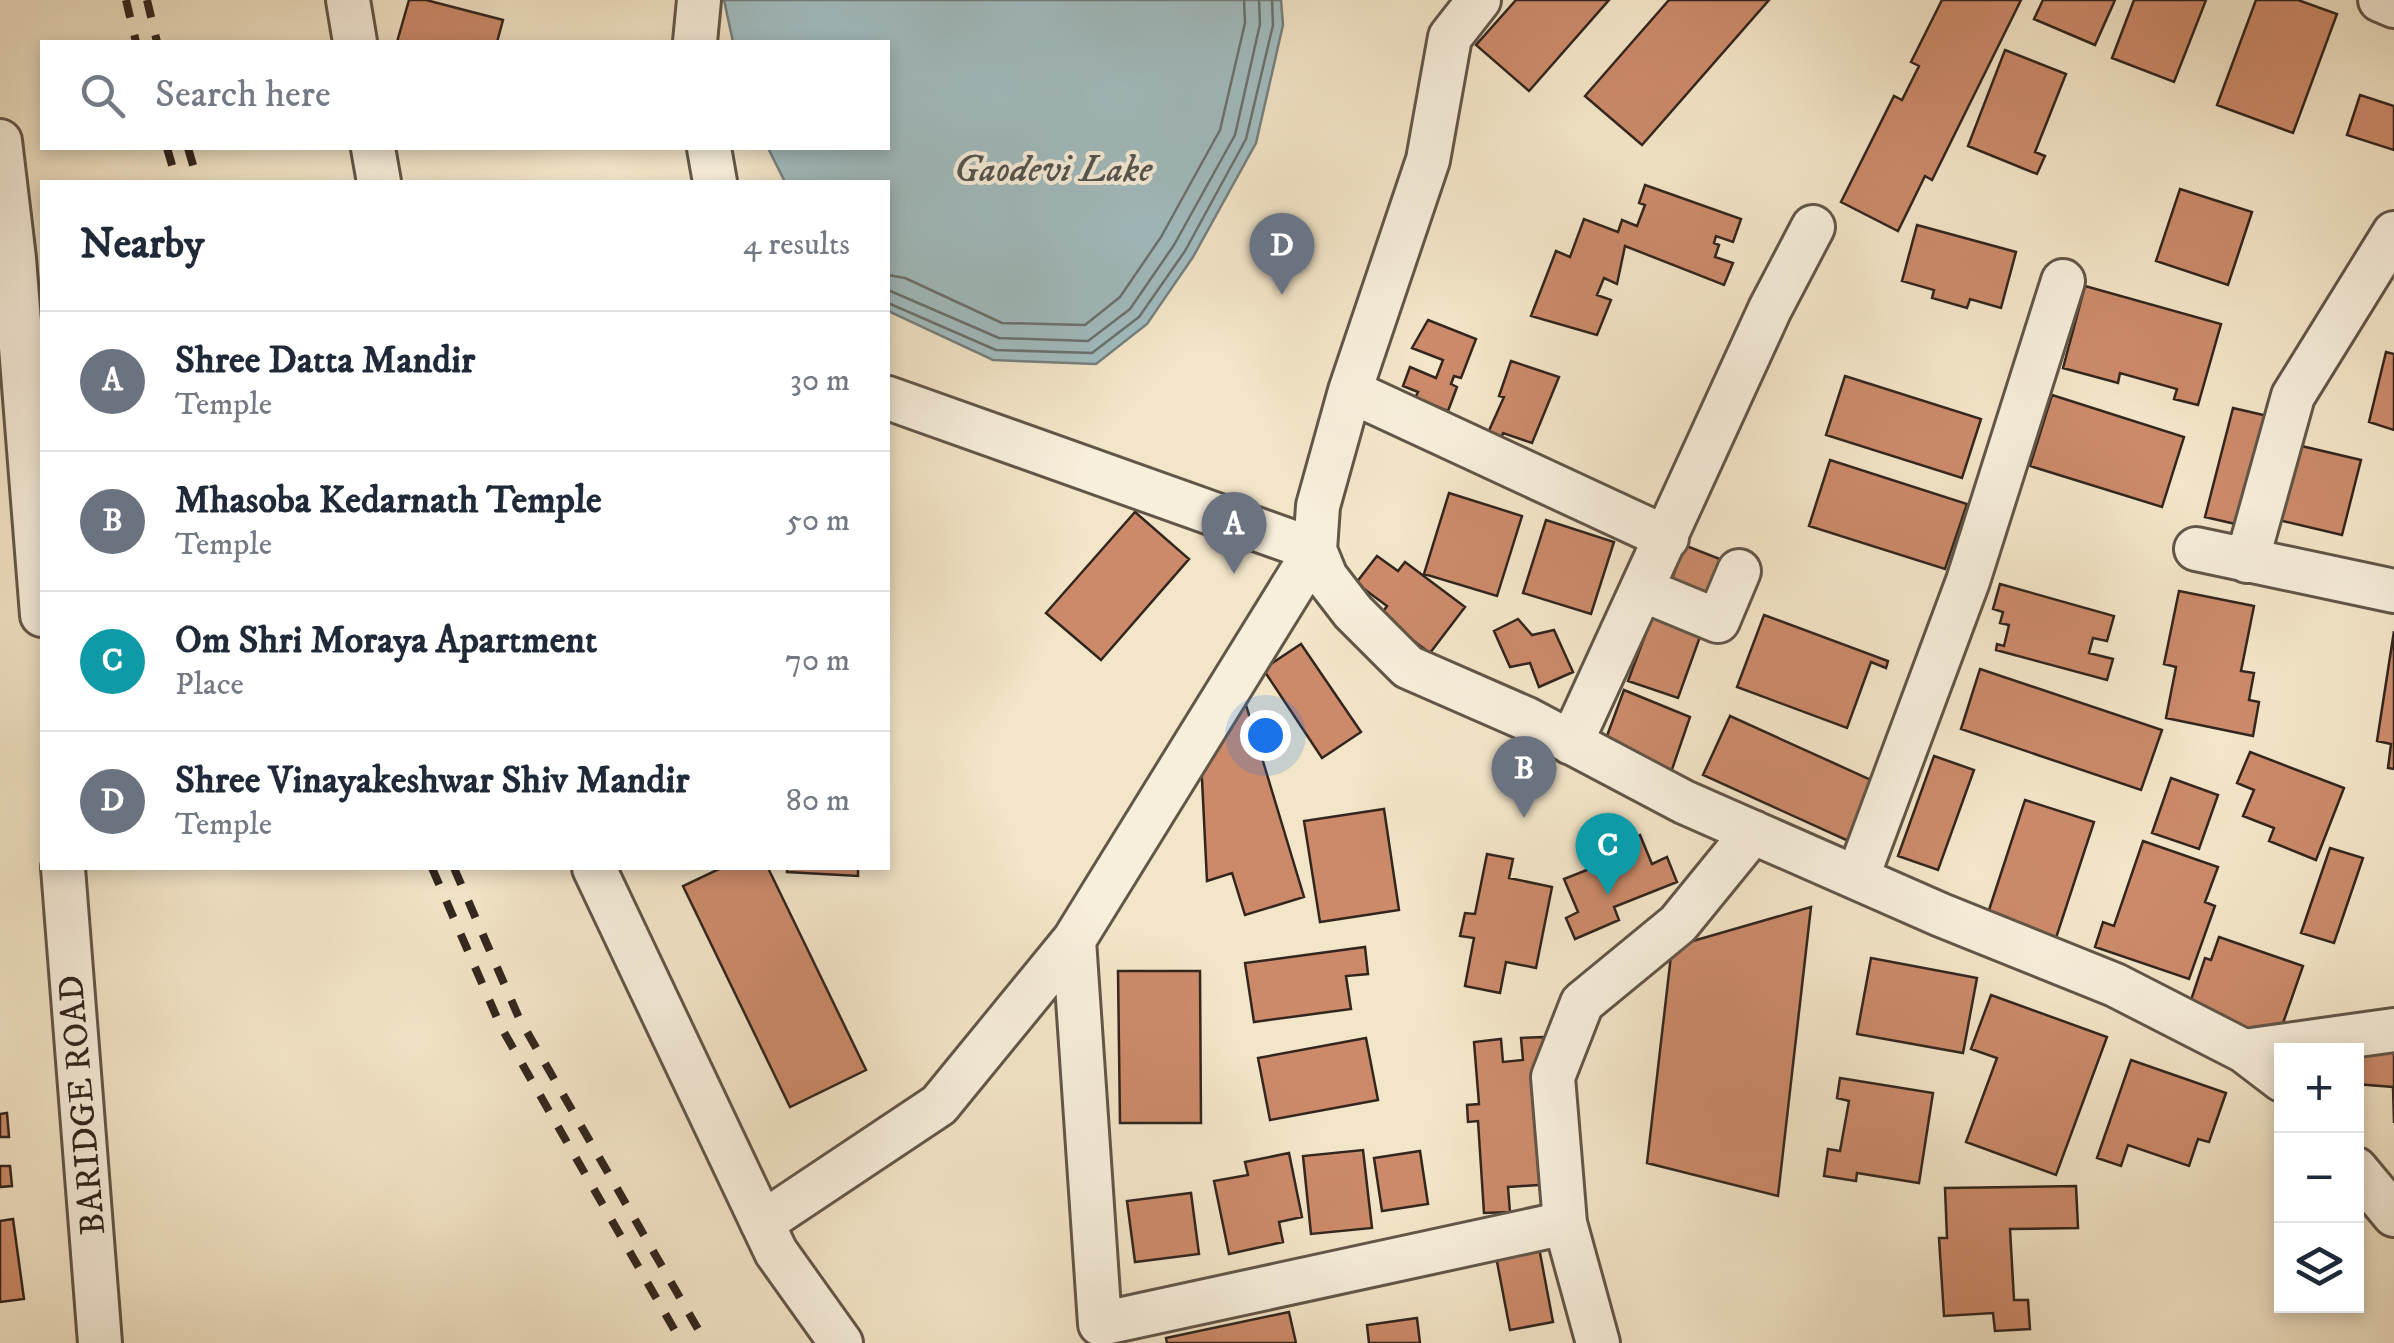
<!DOCTYPE html>
<html lang="en">
<head>
<meta charset="utf-8">
<style>
	:root { --surface:#fff; --page:#f2f2f3; --text:#1f2937; --muted:#747a83; --line:#e0e1e3; --accent:#8f2418 }
	body { margin:0; font-family:"IM FELL DW Pica",serif; background:var(--page); color:var(--text) }
	.controls { position:absolute; right:30px; bottom:30px; display:grid; overflow:hidden; border-radius:0px; box-shadow:0 5px 15px #0003 }
	.controls button { width:90px; height:90px; display:grid; place-items:center; padding:0; border:0; border-bottom:2px solid var(--line); background:var(--surface); color:var(--text); font:50px sans-serif }
	.you { position:absolute; left:1265px; top:735px; width:35px; height:35px; margin:-25px; border:8px solid #fff; border-radius:50%; background:#1a73e8; box-shadow:0 0 0 15px #1a73e833 }
	.badge { display:grid; place-items:center; width:65px; height:65px; border-radius:50%; background:var(--accent); color:#fff; font-size:32px; font-weight:700 }
	.pin { position:absolute; translate:-50% -82px; filter:drop-shadow(0 2px 5px #0008) }
	.pin::after { content:''; position:absolute; top:52px; width:35px; height:30px; background:inherit; clip-path:polygon(0 0,100% 0,50% 100%) }
	.list { margin:0; padding:0; list-style:none }
	h2 { display:flex; justify-content:space-between; align-items:center; height:130px; margin:0; padding:0 40px; font-size:42px }
	h2 small { font-size:32px; font-weight:400; color:var(--muted) }
	.list li { display:grid; grid-template-columns:65px 1fr auto; gap:30px; align-items:center; box-sizing:border-box; height:140px; padding:0 40px; border-top:2px solid var(--line) }
	.list b { display:block; font-size:38px; white-space:nowrap }
	.list p { margin:0; font-size:32px; white-space:nowrap; color:var(--muted) }
	.list em { font-size:32px; font-style:normal; color:var(--muted) }
	.icon { flex:none; width:55px; height:55px; fill:none; stroke:currentColor; stroke-width:2; stroke-linecap:round; stroke-linejoin:round }
	.map { position:relative; flex:none; width:2394px; height:1343px; overflow:hidden }
	.search { position:absolute; background:var(--surface); box-shadow:0 5px 15px #0003; left:40px; top:40px; width:850px; height:110px; display:flex; align-items:center; gap:25px; box-sizing:border-box; padding:0 35px; border-radius:0px; color:var(--muted); font-size:38px }
	.panel { position:absolute; background:var(--surface); box-shadow:0 5px 15px #0003; left:40px; top:180px; width:850px; height:690px; border-radius:0px }
	.map>svg:first-child { display:block }
	.water { fill:#a1bcc0; stroke:#75807f; stroke-width:2.5 }
	.lines { fill:none; stroke-linecap:round; stroke-linejoin:round }
	.shore { stroke:#6a716f; stroke-width:2.5 }
	.building { fill:#cc8a6a; stroke:#32261e; stroke-width:2.5 }
	.minor-casing { stroke:#625648; stroke-width:48 }
	.minor { stroke:#f7eedb; stroke-width:42 }
	.rail { stroke:#32261e; stroke-width:8; stroke-dasharray:18 18; stroke-linecap:butt }
	.labels { text-anchor:middle; stroke-width:8; stroke-linejoin:round; paint-order:stroke }
	.street-label { font-size:35px; fill:#32261e; stroke:#f7eedb }
	.water-label { font-size:38px; font-style:italic; fill:#53534f; stroke:#f7eedb }
</style>
</head>
<body>
<div class="map">
<svg width="2394" height="1343" viewBox="0 0 2394 1343">
	<rect width="100%" height="100%" fill="#f3e5c8"/>
	<filter id="stains"><feTurbulence type="fractalNoise" baseFrequency=".002" numOctaves="4"/><feColorMatrix values="0 0 0 0 .2 0 0 0 0 .09 0 0 0 0 .02 0 0 0 .5 -.17"/></filter>
	<radialGradient id="worn" r=".72"><stop offset=".6" stop-color="#630" stop-opacity="0"/><stop offset="1" stop-color="#630" stop-opacity=".3"/></radialGradient>
	<path class="water" d="M724 0H1281L1283 25 1256 143 1193 257 1147 324 1096 364 993 360 888 311V182H785L768 148H888V42H733Z"/>
	<g class="lines">
		<path class="shore" d="M888 275 905 278 1002 323 1085 325 1120 297 1161 237 1220 130 1245 23 1244 0
			M888 290 999 338 1088 341 1130 309 1174 245 1235 135 1260 24 1259 0
			M888 303 996 350 1092 353 1139 317 1185 251 1246 139 1273 25 1272 0"/>
	</g>
	<path class="building" d="M409 0H426L503 20 497 42H397Z
		M1516 0H1609L1529 91 1476 45Z
		M1669 0H1769L1642 145 1585 96Z
		M1942 0H2021L1932 180 1925 176 1898 231 1841 202 1894 96 1902 100 1919 66 1911 62Z
		M2043 0H2115L2095 45 2034 19Z
		M2134 0H2206L2174 82 2112 58Z
		M2256 0H2298L2337 14 2293 133 2217 105Z
		M2005 50 2066 74 2035 152 2045 156 2037 174 1968 146Z
		M2360 95 2394 106V150L2347 135Z
		M1645 185 1741 219 1733 242 1716 236 1714 243 1719 245 1715 257 1733 263 1724 285 1625 246 1617 284 1604 278 1597 295 1611 300 1597 335 1531 316 1556 251 1570 257 1584 219 1618 232 1622 220 1637 226 1645 205 1639 203Z
		M2180 189 2252 212 2228 285 2156 261Z
		M1917 225 2016 252 2001 308 1970 299 1967 308 1932 298 1934 290 1902 281Z
		M2085 286 2221 324 2198 405 2174 399 2177 389 2120 373 2118 383 2063 368Z
		M1428 320 1476 339 1461 378 1454 376 1451 384 1457 387 1448 411 1415 398 1418 392 1403 386 1410 367 1436 378 1443 360 1412 348Z
		M2386 352 2394 354V430L2369 422Z
		M1511 361 1559 377 1532 443 1503 433 1501 439 1487 435 1504 397 1499 396Z
		M1845 376 1981 419 1962 478 1826 435Z
		M2052 395 2184 437 2162 507 2030 466Z
		M2233 408 2272 417 2244 526 2205 517Z
		M2293 444 2361 460 2342 535 2274 519Z
		M1830 460 1967 504 1945 569 1809 526Z
		M1449 493 1522 516 1497 596 1424 574Z
		M1135 512 1189 559 1101 660 1046 613Z
		M1546 520 1614 542 1591 614 1523 593Z
		M1684 545 1735 565 1713 616 1667 593Z
		M1377 556 1398 571 1405 562 1465 607 1430 653 1380 616 1387 606 1356 583Z
		M2000 584 2114 616 2107 641 2093 638 2089 653 2113 659 2107 680 1996 650 1997 644 2004 646 2009 625 2000 623 2003 612 1993 609Z
		M2179 591 2254 606 2241 671 2254 673 2249 700 2259 702 2253 736 2166 718 2176 667 2164 664Z
		M1764 615 1888 661 1886 668 1871 662 1847 728 1737 687Z
		M1652 617 1701 634 1678 698 1628 681Z
		M1518 619 1532 635 1554 630 1573 672 1539 687 1530 663 1510 667 1494 631Z
		M2394 631V769L2388 768 2391 744 2377 741Z
		M1301 644 1361 732 1322 758 1263 669Z
		M1980 669 2162 730 2141 790 1961 729Z
		M1624 690 1690 717 1667 784 1601 752Z
		M1246 705 1304 897 1245 915 1232 873 1207 881 1201 759Z
		M1730 716 1880 784 1853 843 1703 775Z
		M2250 752 2344 788 2316 860 2269 841 2274 828 2243 816 2254 790 2237 783Z
		M1934 756 1974 770 1938 870 1898 856Z
		M2171 778 2218 795 2199 849 2152 833Z
		M2025 800 2094 822 2056 938 1987 916Z
		M1384 809 1399 910 1320 922 1304 821Z
		M1640 835 1652 864 1667 857 1677 882 1614 907 1619 920 1575 939 1566 918 1578 912 1564 879 1592 868 1588 856Z
		M2143 841 2218 867 2205 902 2215 906 2189 979 2095 947 2103 922 2114 926Z
		M2330 848 2363 858 2334 943 2301 933Z
		M1487 854 1513 859 1509 878 1552 887 1536 968 1506 962 1500 993 1465 986 1474 938 1460 936 1465 913 1475 914Z
		M721 868H768L866 1070 790 1107 683 886Z
		M787 868H858V876L787 872Z
		M1811 907 1778 1196 1647 1163 1672 947Z
		M2219 937 2303 966 2276 1043 2187 1012 2205 958 2211 960Z
		M1365 947 1368 974 1346 976 1351 1009 1254 1022 1245 963Z
		M1871 958 1977 978 1963 1053 1857 1034Z
		M1118 971H1200L1201 1123H1120Z
		M1991 995 2107 1037 2056 1175 1966 1142 1997 1058 1971 1049Z
		M1543 1037 1553 1184 1508 1187 1510 1212 1484 1213 1478 1121 1468 1122 1467 1105 1479 1104 1474 1042 1501 1039 1503 1062 1523 1060 1521 1038Z
		M1366 1038 1378 1100 1270 1120 1258 1058Z
		M2359 1047 2394 1049V1123L2393 1087 2356 1084Z
		M2131 1060 2226 1093 2209 1142 2198 1139 2189 1166 2128 1145 2121 1166 2097 1158Z
		M1840 1078 1933 1093 1919 1183 1857 1173 1856 1181 1824 1176 1828 1149 1840 1151 1849 1101 1837 1098Z
		M7 1113 9 1137H0V1114Z
		M1363 1150 1372 1228 1311 1234 1303 1156Z
		M1420 1151 1428 1204 1382 1211 1374 1158Z
		M1289 1153 1302 1217 1279 1222 1283 1242 1229 1254 1214 1181 1248 1175 1245 1162Z
		M0 1166H10L12 1186 0 1187Z
		M2076 1186 2078 1228 2010 1229 2014 1300H2028L2030 1329 1995 1331 1993 1313 1944 1316 1939 1238H1947L1945 1188Z
		M1191 1193 1199 1254 1135 1262 1127 1201Z
		M13 1219 24 1299 0 1302V1221Z
		M1537 1237 1553 1322 1510 1330 1494 1246Z
		M1289 1312 1296 1343H1167L1166 1338Z
		M1417 1318 1420 1343H1369L1367 1325Z"/>
	<g class="lines">
		<defs>
			<path id="minor" d="M348 0 355 42
				M1479 0 1450 37 1428 160 1350 391 1318 506 1315 550 1326 577 1353 612 1408 667 1527 719 1684 802 1941 915 2115 985 2244 1051 2282 1080
				M2380 0 2394 6
				M695 42 699 0
				M0 141 14 258 42 615
				M373 148 379 182
				M709 148 715 182
				M1350 391 1667 538
				M2196 549 2394 591
				M2247 561 2293 396 2394 233
				M1643 590 1718 621 1739 571
				M1571 743 1770 309 1813 227
				M63 868 100 1343
				M594 868 776 1252 841 1343
				M1858 876 1968 581 2063 281
				M1074 940 1100 1324 1565 1223
				M2244 1051 2394 1030
				M2356 1169 2394 1215
				M762 1223 939 1105 1074 940 1315 550 888 398
				M1598 1343 1565 1223 1553 1077 1582 1003 1678 924 1753 832"/>
		</defs>
		<use href="#minor" class="minor-casing"/>
		<use href="#minor" class="minor"/>
		<path class="rail" d="M126 0 136 42
			M147 0 157 42
			M167 148 177 182
			M188 148 198 182
			M432 868 501 1027 682 1343
			M454 868 519 1018 706 1343"/>
	</g>
	<g class="labels">
		<g class="street-label">
			<text transform="translate(81 1105) rotate(-95)" y="12">BARIDGE ROAD</text>
		</g>
		<g class="water-label">
			<text x="1053" y="181">Gaodevi Lake</text>
		</g>
	</g>
	<rect width="100%" height="100%" filter="url(#stains)"/>
	<rect width="100%" height="100%" fill="url(#worn)"/>
</svg>
<div class="controls">
<button>+</button>
<button>−</button>
<button><svg class="icon" aria-label="layers" viewBox="0 0 24 24"><path d="M12 4l9 5-9 5-9-5zM3 14l9 5 9-5"/></svg></button>
</div>
<div class="you"></div>
<div class="pin badge" style="left:1234px;top:574px;background:#6b7280">A</div>
<div class="pin badge" style="left:1524px;top:818px;background:#6b7280">B</div>
<div class="pin badge" style="left:1608px;top:895px;background:#0f9aa8">C</div>
<div class="pin badge" style="left:1282px;top:295px;background:#6b7280">D</div>
<div class="search"><svg class="icon" aria-label="search" viewBox="0 0 24 24"><circle cx="10" cy="10" r="6"/><path d="M15 15l6 6"/></svg>Search here</div>
<section class="panel">
<h2>Nearby<small>4 results</small></h2>
<ul class="list">
<li><span class="badge" style="background:#6b7280">A</span><div><b>Shree Datta Mandir</b><p>Temple</p></div><em>30 m</em></li>
<li><span class="badge" style="background:#6b7280">B</span><div><b>Mhasoba Kedarnath Temple</b><p>Temple</p></div><em>50 m</em></li>
<li><span class="badge" style="background:#0f9aa8">C</span><div><b>Om Shri Moraya Apartment</b><p>Place</p></div><em>70 m</em></li>
<li><span class="badge" style="background:#6b7280">D</span><div><b>Shree Vinayakeshwar Shiv Mandir</b><p>Temple</p></div><em>80 m</em></li>
</ul>
</section>
</div>
</body>
</html>
